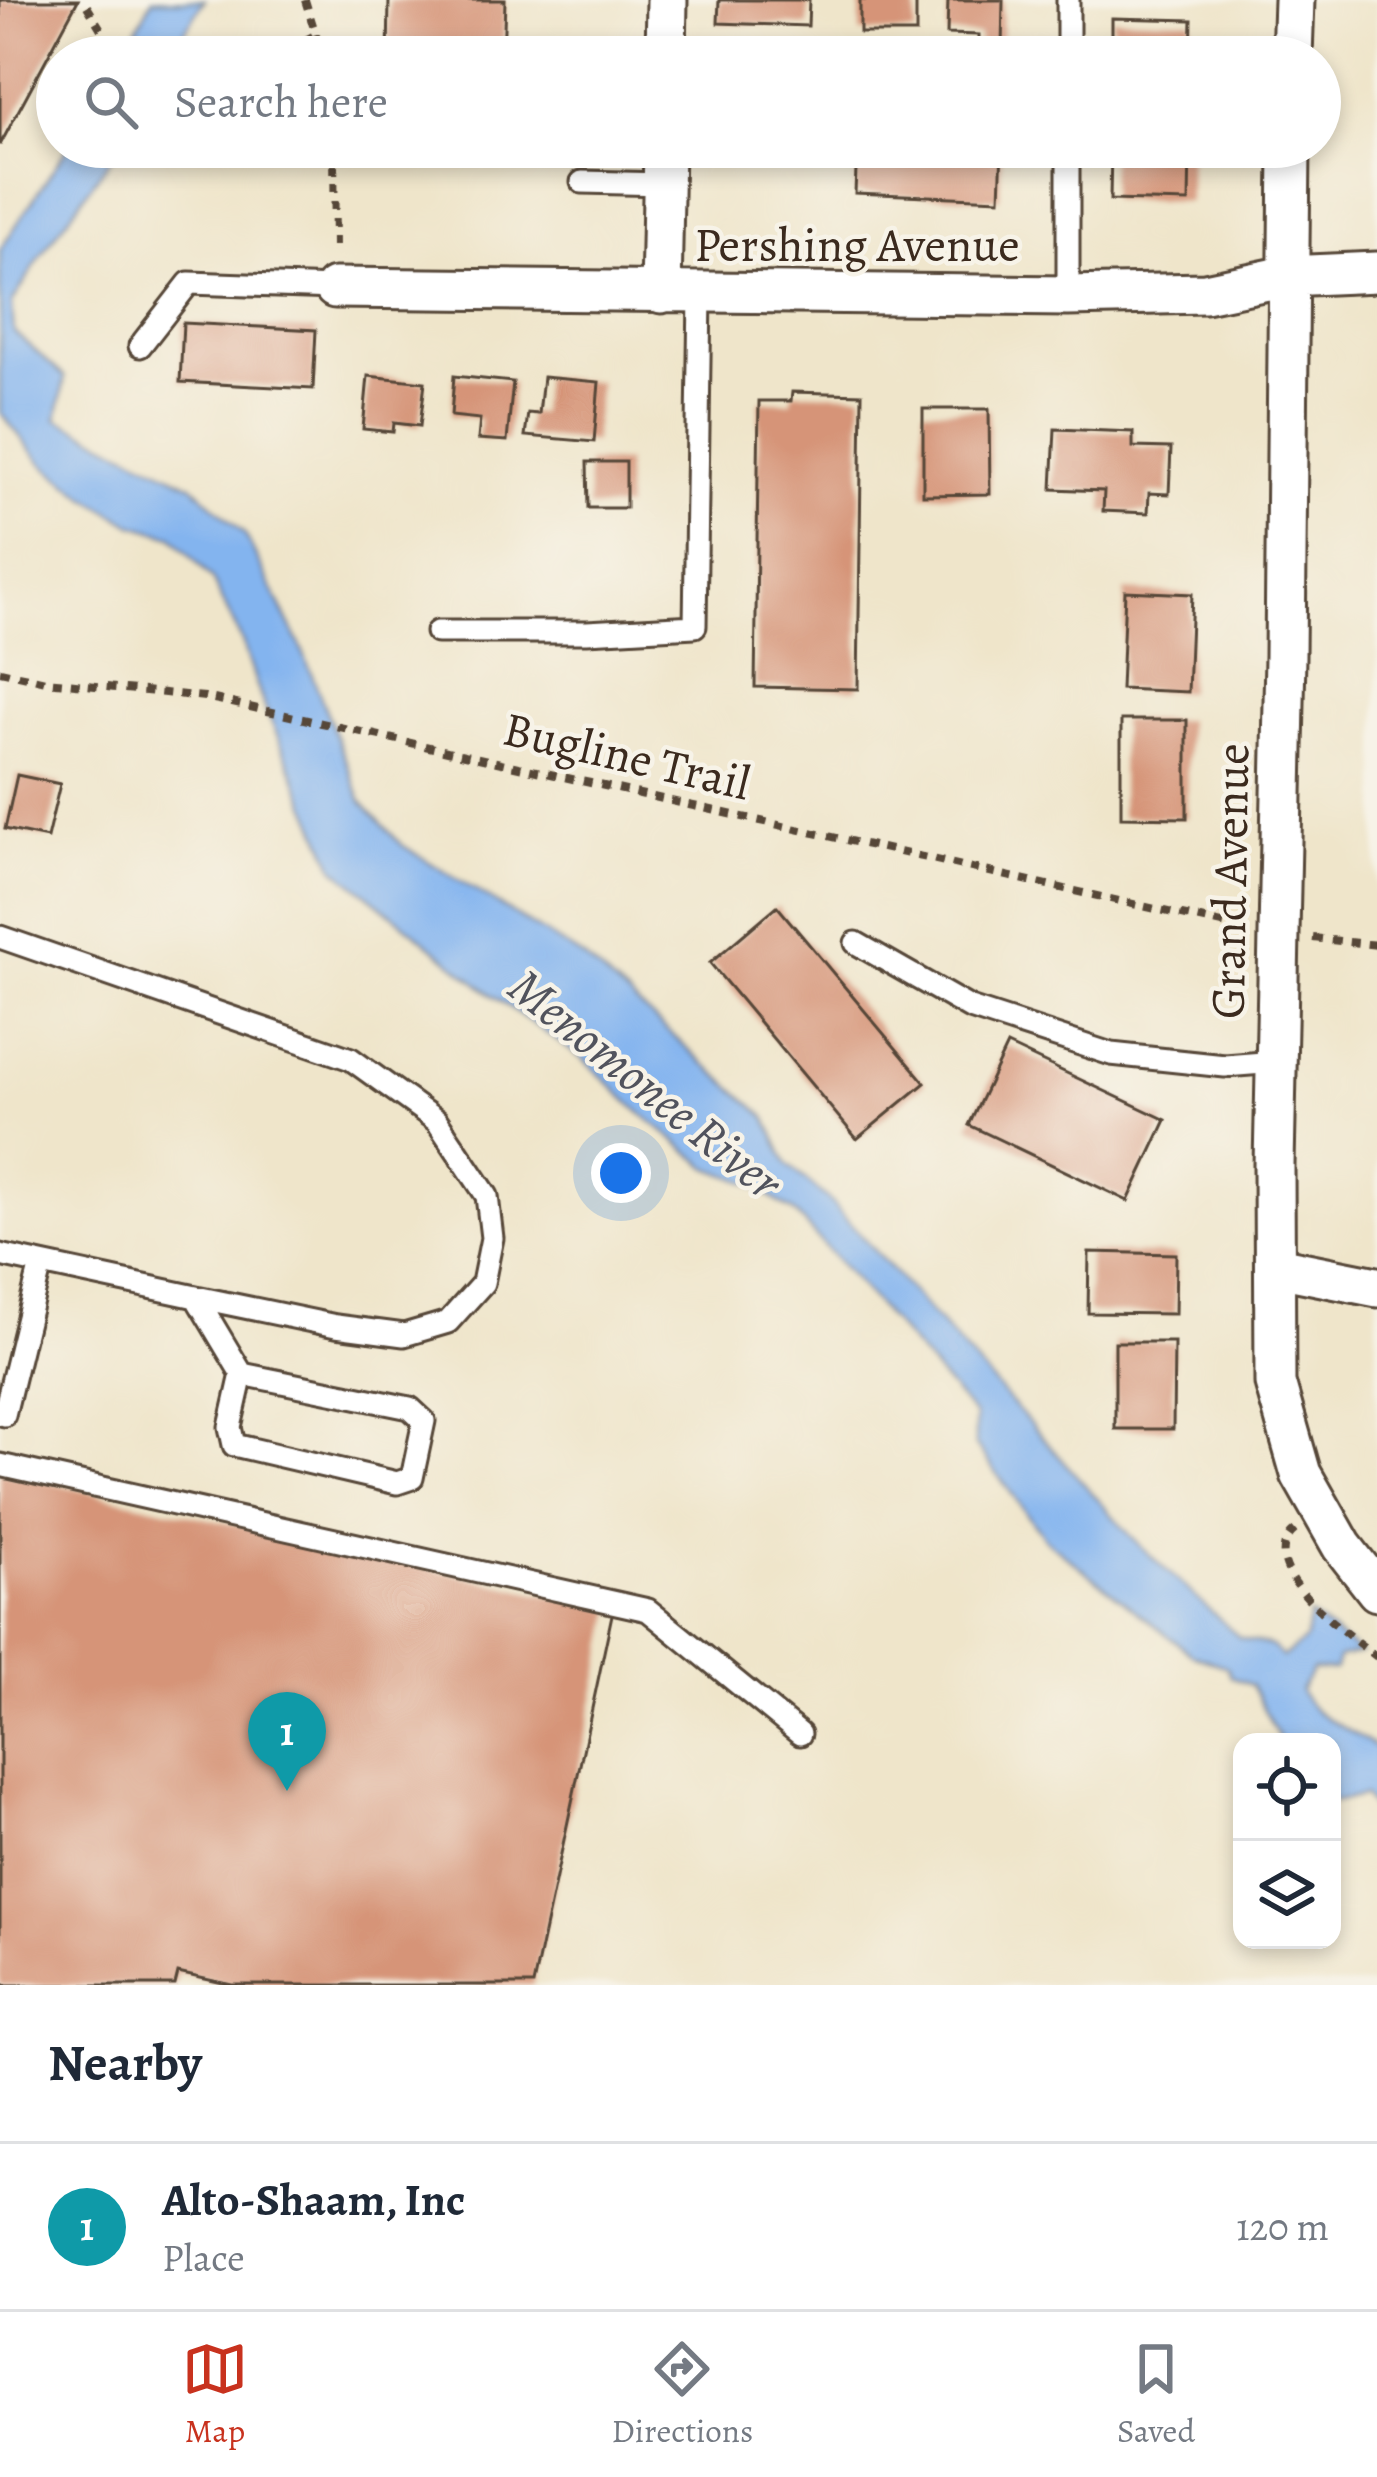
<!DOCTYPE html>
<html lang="en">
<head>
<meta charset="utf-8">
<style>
	:root { --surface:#fff; --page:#f6f6f7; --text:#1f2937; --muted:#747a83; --line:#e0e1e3; --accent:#c8321e }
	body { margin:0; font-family:Alegreya,serif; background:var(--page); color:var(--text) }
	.controls { position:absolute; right:36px; bottom:36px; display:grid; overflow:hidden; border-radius:24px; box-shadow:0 6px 18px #0003 }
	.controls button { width:108px; height:108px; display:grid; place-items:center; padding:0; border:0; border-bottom:3px solid var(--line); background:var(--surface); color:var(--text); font:60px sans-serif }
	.you { position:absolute; left:621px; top:1173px; width:42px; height:42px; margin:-30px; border:9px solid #fff; border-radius:50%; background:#1a73e8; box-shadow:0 0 0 18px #1a73e833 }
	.badge { display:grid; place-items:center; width:78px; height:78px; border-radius:50%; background:var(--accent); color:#fff; font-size:39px; font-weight:700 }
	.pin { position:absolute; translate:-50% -99px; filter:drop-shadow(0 3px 6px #0008) }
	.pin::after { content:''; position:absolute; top:63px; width:42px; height:36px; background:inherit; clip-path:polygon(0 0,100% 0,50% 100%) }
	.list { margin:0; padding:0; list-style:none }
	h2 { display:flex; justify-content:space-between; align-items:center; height:156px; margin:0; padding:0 48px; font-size:51px }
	h2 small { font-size:39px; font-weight:400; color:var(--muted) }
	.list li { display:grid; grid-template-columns:78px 1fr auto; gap:36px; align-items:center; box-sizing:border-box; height:168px; padding:0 48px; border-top:3px solid var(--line) }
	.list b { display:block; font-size:45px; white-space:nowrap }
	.list p { margin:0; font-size:39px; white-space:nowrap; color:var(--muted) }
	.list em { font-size:39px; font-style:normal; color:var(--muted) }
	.icon { flex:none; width:66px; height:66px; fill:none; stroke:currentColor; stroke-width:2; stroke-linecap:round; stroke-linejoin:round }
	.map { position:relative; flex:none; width:1377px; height:1985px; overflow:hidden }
	.search { position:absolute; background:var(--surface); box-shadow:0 6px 18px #0003; left:36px; right:36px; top:36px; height:132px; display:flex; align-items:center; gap:30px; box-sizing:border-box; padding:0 42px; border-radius:66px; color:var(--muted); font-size:45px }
	.sheet { height:324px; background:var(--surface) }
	nav { display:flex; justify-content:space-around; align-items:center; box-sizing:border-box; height:168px; border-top:3px solid var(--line); background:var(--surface); font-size:33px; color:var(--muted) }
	nav a { display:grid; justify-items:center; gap:6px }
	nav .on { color:var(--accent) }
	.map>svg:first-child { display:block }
	.water { fill:#83b4ef; stroke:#5f6f86; stroke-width:3 }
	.building { fill:#d69478 }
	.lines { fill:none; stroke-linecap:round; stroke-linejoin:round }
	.service-casing { stroke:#564638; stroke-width:27 }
	.minor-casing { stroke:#564638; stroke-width:45 }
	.path { stroke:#564638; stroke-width:8; stroke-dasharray:9 9; stroke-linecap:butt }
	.service { stroke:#fff; stroke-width:21 }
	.minor { stroke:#fff; stroke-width:39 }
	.labels { text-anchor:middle; stroke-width:9; stroke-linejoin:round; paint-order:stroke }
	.street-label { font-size:48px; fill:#3b2a1e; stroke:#f7f3e8 }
	.water-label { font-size:51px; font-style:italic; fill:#51535d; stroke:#f7f3e8 }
</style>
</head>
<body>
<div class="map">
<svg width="1377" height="1985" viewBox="0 0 1377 1985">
	<rect width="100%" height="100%" fill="#f7f3e8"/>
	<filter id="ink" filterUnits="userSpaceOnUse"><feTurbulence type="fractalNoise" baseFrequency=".00833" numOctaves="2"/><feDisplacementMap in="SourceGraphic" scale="24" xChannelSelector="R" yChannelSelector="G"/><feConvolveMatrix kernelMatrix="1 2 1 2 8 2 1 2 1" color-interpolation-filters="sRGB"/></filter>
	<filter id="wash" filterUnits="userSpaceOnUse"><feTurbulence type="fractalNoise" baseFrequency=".004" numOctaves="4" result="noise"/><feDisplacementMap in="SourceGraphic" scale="48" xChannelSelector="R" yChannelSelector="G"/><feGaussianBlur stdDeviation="2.7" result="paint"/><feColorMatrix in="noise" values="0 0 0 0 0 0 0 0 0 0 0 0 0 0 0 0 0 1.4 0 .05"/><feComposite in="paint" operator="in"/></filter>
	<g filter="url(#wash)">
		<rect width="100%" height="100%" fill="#efe5ca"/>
		<path class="water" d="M152 0H204L169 57H122Z
			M68 147H119L44 251 12 303 14 332 65 377 57 419 192 485 245 535 301 647 362 802 402 845 584 958 766 1117 788 1165 826 1197 1138 1544 1240 1638 1271 1646 1283 1657 1305 1640 1310 1616 1360 1653 1338 1658 1335 1670H1312L1300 1690C1313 1721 1353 1727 1377 1750V1815L1364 1796 1332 1802V1742H1306L1302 1738 1281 1742 1251 1685 1231 1677 1227 1667 1193 1655 1046 1540 975 1444V1416L794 1212 749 1183 709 1168 641 1113 582 1058 492 995 335 868 261 698 242 641 212 579 173 536 133 525 86 497 42 463 0 412V250Z"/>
		<g id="blocks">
			<path class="building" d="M0 0H78L0 145Z
				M389 0H505L503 57H388Z
				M719 0H809L808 26 718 23Z
				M860 0H916V33H860Z
				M948 0H1003L1002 48H979V35L947 34Z
				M1112 18 1192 20 1191 57H1112Z
				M857 147H1002L1000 199 855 193Z
				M1111 147H1190L1189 202 1110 200Z
				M183 323 316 330 313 389 180 382Z
				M368 376 425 382 420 426 394 423 393 432 363 429Z
				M454 376 513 382 507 441 478 439 480 419 451 416Z
				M543 377 599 382 594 442 525 436 528 413 539 414Z
				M792 392 862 394 858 689 755 687 759 401H791Z
				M923 409H989L990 494 923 495Z
				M1055 429 1133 432V447L1171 448 1169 494 1149 493 1148 513 1103 511 1104 491 1052 489Z
				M587 462H626V508H588Z
				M1125 591 1192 594 1188 692 1121 689Z
				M1121 720H1187V818L1121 817Z
				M17 775 60 784 47 838 5 829Z
				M777 906 925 1083 857 1139 710 963Z
				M1007 1045 1166 1120 1128 1201 969 1125Z
				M1089 1252 1176 1254 1175 1314 1088 1313Z
				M1115 1342H1174L1173 1429H1115Z
				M0 1472 613 1610 533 1985H232L178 1973 175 1985H0Z"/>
		</g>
	</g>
	<g filter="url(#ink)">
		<use href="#blocks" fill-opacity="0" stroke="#564638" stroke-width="3"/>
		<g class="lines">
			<defs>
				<path id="service" d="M1068 57V0
					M582 182 664 184
					M1068 296V147
					M140 346 189 283 335 288
					M437 632H587L695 626 700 294
					M0 937 351 1059 437 1121 487 1196 492 1238 483 1283 448 1322 404 1335 336 1326 196 1297
					M856 943 970 1008 1111 1054 1225 1066 1276 1062
					M0 1255 196 1297 242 1374 230 1427 234 1445 397 1483 412 1478 424 1421 410 1408 242 1374
					M4 1415 41 1264
					M0 1465 648 1610 800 1734"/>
				<path id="minor" d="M666 57 667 0
					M1292 57 1294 0
					M1290 147 1285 656 1274 1165 1275 1383 1301 1474 1342 1546 1377 1591
					M335 288 1068 296 1205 293 1286 276 1377 272
					M661 293 664 147
					M1277 1267 1377 1287"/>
			</defs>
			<use href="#service" class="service-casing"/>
			<use href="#minor" class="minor-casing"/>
			<path class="path" d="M305 0 323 57
				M87 6 114 51 123 57
				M273 57 313 36
				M334 147 335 251
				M0 671 46 681 205 697 1245 929
				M1313 938 1377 945
				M1295 1530C1250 1567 1351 1637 1377 1657"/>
			<use href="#service" class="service"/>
			<use href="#minor" class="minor"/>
		</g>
	</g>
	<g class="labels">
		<g class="street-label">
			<text x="857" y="261">Pershing Avenue</text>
			<text transform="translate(627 755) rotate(13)" y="17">Bugline Trail</text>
			<text transform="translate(1229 881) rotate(-89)" y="17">Grand Avenue</text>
		</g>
		<g class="water-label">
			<text transform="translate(646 1083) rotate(39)" y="18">Menomonee River</text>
		</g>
	</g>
</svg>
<div class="controls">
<button><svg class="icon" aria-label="locate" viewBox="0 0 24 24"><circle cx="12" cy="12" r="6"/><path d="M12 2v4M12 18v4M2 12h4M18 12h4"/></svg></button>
<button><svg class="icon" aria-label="layers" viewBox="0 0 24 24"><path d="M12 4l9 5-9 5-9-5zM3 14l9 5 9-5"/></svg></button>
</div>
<div class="you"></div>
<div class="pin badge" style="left:287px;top:1791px;background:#0f9aa8">1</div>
<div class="search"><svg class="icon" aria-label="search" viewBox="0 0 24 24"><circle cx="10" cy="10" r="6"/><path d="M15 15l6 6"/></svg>Search here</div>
</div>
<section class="sheet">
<h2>Nearby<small></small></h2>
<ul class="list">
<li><span class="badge" style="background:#0f9aa8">1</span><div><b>Alto-Shaam, Inc</b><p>Place</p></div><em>120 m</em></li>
</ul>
</section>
<nav>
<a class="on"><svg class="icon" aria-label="map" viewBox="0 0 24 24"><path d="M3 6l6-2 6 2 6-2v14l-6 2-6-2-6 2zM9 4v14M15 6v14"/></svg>Map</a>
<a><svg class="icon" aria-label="directions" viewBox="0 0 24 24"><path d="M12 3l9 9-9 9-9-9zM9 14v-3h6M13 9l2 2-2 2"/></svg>Directions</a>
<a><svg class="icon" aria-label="saved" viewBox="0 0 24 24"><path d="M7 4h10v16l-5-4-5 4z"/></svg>Saved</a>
</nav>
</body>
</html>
